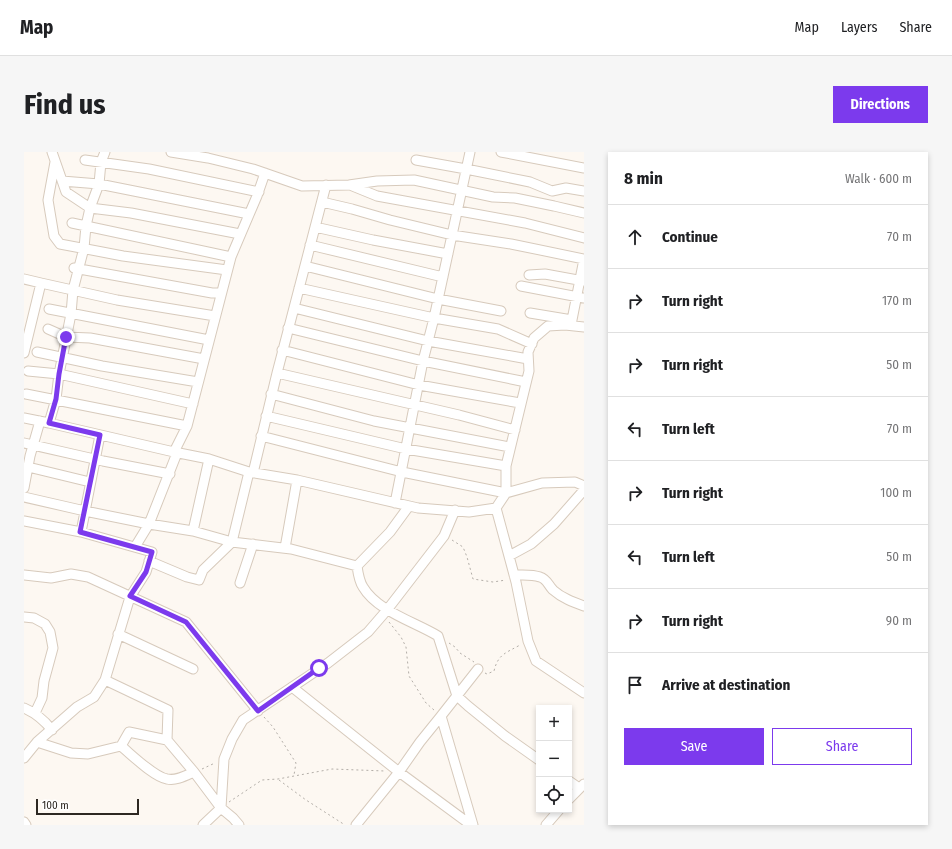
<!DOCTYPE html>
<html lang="en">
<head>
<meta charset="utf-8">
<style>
	:root { --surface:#fff; --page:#f6f6f6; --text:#202124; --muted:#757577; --line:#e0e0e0; --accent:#7c3aed }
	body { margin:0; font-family:"Fira Sans Condensed",sans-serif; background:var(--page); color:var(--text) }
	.controls { position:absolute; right:12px; bottom:12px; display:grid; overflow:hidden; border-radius:0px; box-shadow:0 2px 6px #0003 }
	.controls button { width:36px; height:36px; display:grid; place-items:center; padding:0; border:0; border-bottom:1px solid var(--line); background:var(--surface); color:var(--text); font:20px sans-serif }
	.scale { position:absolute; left:12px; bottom:10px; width:103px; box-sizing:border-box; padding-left:4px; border:2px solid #2d2822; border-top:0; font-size:11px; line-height:14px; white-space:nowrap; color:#2d2822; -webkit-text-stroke:3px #fff; paint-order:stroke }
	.stop { position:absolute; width:12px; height:12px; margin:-9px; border:3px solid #7c3aed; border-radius:50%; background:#fff }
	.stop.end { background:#7c3aed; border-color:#fff; box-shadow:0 1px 4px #0008 }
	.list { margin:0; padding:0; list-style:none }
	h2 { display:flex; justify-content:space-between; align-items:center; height:52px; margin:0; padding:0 16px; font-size:17px }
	h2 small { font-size:13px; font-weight:400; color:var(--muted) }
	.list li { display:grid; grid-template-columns:26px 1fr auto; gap:12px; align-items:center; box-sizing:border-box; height:64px; padding:0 16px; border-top:1px solid var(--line) }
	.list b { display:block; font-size:15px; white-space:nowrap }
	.list em { font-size:13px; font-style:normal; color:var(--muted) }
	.actions { display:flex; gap:8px; padding:12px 16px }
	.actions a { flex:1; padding:9px 0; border:1px solid var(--accent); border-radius:0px; text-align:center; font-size:14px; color:var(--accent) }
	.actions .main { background:var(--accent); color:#fff }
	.icon { flex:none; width:22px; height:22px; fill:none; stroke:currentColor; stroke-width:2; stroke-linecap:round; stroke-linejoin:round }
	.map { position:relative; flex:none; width:560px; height:673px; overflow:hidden; border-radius:0px }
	header { display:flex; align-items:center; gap:24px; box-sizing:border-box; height:56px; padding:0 20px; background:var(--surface); border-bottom:1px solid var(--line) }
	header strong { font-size:19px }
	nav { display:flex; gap:22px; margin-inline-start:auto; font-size:14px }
	.intro { display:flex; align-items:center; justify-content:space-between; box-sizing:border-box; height:96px; padding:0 24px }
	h1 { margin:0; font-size:28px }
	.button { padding:10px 18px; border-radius:0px; background:var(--accent); color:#fff; font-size:14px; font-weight:700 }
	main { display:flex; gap:24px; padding:0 24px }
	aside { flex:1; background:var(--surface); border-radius:0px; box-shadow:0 2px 6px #0003 }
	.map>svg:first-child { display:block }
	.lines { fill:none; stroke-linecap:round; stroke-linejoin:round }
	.minor-casing { stroke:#d7cabc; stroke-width:11 }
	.path { stroke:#b3aea8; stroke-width:1; stroke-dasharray:2 3; stroke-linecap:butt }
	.minor { stroke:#fff; stroke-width:9 }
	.route { stroke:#7c3aed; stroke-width:5 }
</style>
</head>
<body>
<header>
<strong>Map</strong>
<nav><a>Map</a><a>Layers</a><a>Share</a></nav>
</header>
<div class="intro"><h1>Find us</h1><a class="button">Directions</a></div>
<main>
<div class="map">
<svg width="560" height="673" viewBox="0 0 560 673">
	<rect width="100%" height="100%" fill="#fdf8f2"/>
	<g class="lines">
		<defs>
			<path id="minor" d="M28 0 42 40 66 56 107 61 216 82
				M147 0 184 6 229 17 278 34 325 33 353 29 390 28 469 45 491 46 530 54 560 61
				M477 0 560 16
				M61 8 125 17 235 40
				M392 8 442 17 506 30 528 39 542 36 560 39
				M31 10 24 48 30 84 36 92 99 104 203 118
				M38 29 75 32 225 62
				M326 33 353 44 501 71 560 86
				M298 50 328 57 366 68 428 83 487 92 560 107
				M48 71 207 105
				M291 75 349 88 424 102
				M286 93 419 125
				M281 114 414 147 477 159
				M50 116 188 141H197
				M505 123 521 122 560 129
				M0 127 17 131 0 201
				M17 131 93 148 191 164
				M497 134 560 146
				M275 136 410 166 474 177 508 192
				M270 156 404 189 504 207
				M25 157 185 188
				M506 161 548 168
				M547 173 560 107
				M264 176 399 209 502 230
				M24 177 42 185 66 186 180 207
				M258 198 395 233 496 251
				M13 200 78 214 174 230
				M4 219 35 222 169 252
				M253 221 435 263 491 278
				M2 242 163 274
				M247 242 350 269 486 295
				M242 264 382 297 482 314
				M0 266 25 271 150 300 185 307 225 320 273 328 394 356 445 360 472 356 482 341 518 331 551 330 560 334
				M25 271 32 247 35 222 47 162 49 138 60 96 62 74 66 56 75 32 77 10 81 0
				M237 284 378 320 482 341V314L505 219 504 200 510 186 524 174 541 173 560 175
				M0 291 79 309 146 322
				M150 300 163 274 207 105 233 44 241 21
				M4 315 66 330
				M229 321 253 221 302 33
				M0 336 6 304 16 269
				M0 345 61 359 125 372 169 379 208 390 267 397 333 414
				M371 351 399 209 410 166 446 0
				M472 356 492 430 504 489 512 509 560 541
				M0 369 57 380 128 400 122 420 106 445 81 528 70 545 53 555 13 590 0 606
				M169 379 185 307
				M57 380 76 283
				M111 395 125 372 153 301
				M261 396 273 328
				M485 404 507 392 530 372 560 338
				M125 409 163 425 175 428 179 418 208 390 225 320
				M333 414C334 421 335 429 339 435 353 459 391 470 414 484L433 544 444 554 481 584 515 608
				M333 414 366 380 385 354
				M0 423 27 426 47 422 64 425 162 470 234 559
				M490 423C499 423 508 422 516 425 523 427 524 433 529 438 538 446 549 450 560 454
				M216 431 229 392
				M0 465 10 466 21 472 26 480 29 496 20 529 18 546 11 561
				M94 482 169 517
				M81 528 144 558 143 588
				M268 535 375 620 447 673
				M0 556C12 561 20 568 28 578
				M13 590 47 601 64 602 97 594C108 603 130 625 143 627 152 629 161 624 170 620
				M97 594 105 580 143 588 170 620 197 656 209 666 215 673
				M545 629 555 636
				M545 647 560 632
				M0 670 2 673
				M179 673 197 656 200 607 208 587 219 568 304 511 344 480 363 458 420 384 431 358
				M332 673 375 620 396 590 417 564
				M449 673 417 564 454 517
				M522 673 535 658"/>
		</defs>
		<use href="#minor" class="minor-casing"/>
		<path class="path" d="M428 388 439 395 443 405 449 427 469 430 482 428
			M365 470 377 485 382 495 385 524 402 551 410 558
			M425 491 431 495 436 501 450 510
			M461 521 463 522 470 519C474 502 482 501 496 493
			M240 565 249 575 272 611 270 623
			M178 617 191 611
			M255 628 282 648 321 673
			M205 650 238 628 254 627 308 617 361 619"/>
		<use href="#minor" class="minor"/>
	</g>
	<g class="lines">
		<path class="route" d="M42 185 35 222 32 247 25 271 76 283 56 380 128 400 122 420 106 444 162 470 234 559 295 516"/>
	</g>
</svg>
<div class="controls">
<button>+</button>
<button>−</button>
<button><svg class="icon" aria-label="locate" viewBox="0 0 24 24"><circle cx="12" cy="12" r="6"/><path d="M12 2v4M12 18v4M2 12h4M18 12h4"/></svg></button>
</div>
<div class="scale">100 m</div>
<div class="stop" style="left:295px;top:516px"></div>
<div class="stop end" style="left:42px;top:185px"></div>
</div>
<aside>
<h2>8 min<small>Walk · 600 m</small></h2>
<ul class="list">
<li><svg class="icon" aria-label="ahead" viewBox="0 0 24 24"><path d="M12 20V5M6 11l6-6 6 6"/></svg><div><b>Continue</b></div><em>70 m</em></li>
<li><svg class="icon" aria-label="right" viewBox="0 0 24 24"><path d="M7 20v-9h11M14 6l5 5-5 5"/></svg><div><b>Turn right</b></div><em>170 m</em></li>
<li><svg class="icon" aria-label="right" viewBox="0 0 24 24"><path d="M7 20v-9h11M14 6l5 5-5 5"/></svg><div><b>Turn right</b></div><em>50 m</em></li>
<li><svg class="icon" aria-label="left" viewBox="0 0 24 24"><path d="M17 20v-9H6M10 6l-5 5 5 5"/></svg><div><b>Turn left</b></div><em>70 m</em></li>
<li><svg class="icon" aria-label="right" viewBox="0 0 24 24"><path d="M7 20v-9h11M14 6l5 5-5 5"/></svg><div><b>Turn right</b></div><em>100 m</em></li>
<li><svg class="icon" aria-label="left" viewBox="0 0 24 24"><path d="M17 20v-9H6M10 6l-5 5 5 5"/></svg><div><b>Turn left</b></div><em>50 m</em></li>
<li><svg class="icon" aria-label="right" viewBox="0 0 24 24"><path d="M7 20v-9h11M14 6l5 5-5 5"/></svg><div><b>Turn right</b></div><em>90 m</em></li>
<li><svg class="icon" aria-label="arrive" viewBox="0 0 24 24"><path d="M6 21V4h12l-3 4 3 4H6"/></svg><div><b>Arrive at destination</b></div></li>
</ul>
<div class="actions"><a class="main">Save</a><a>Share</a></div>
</aside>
</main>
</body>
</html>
